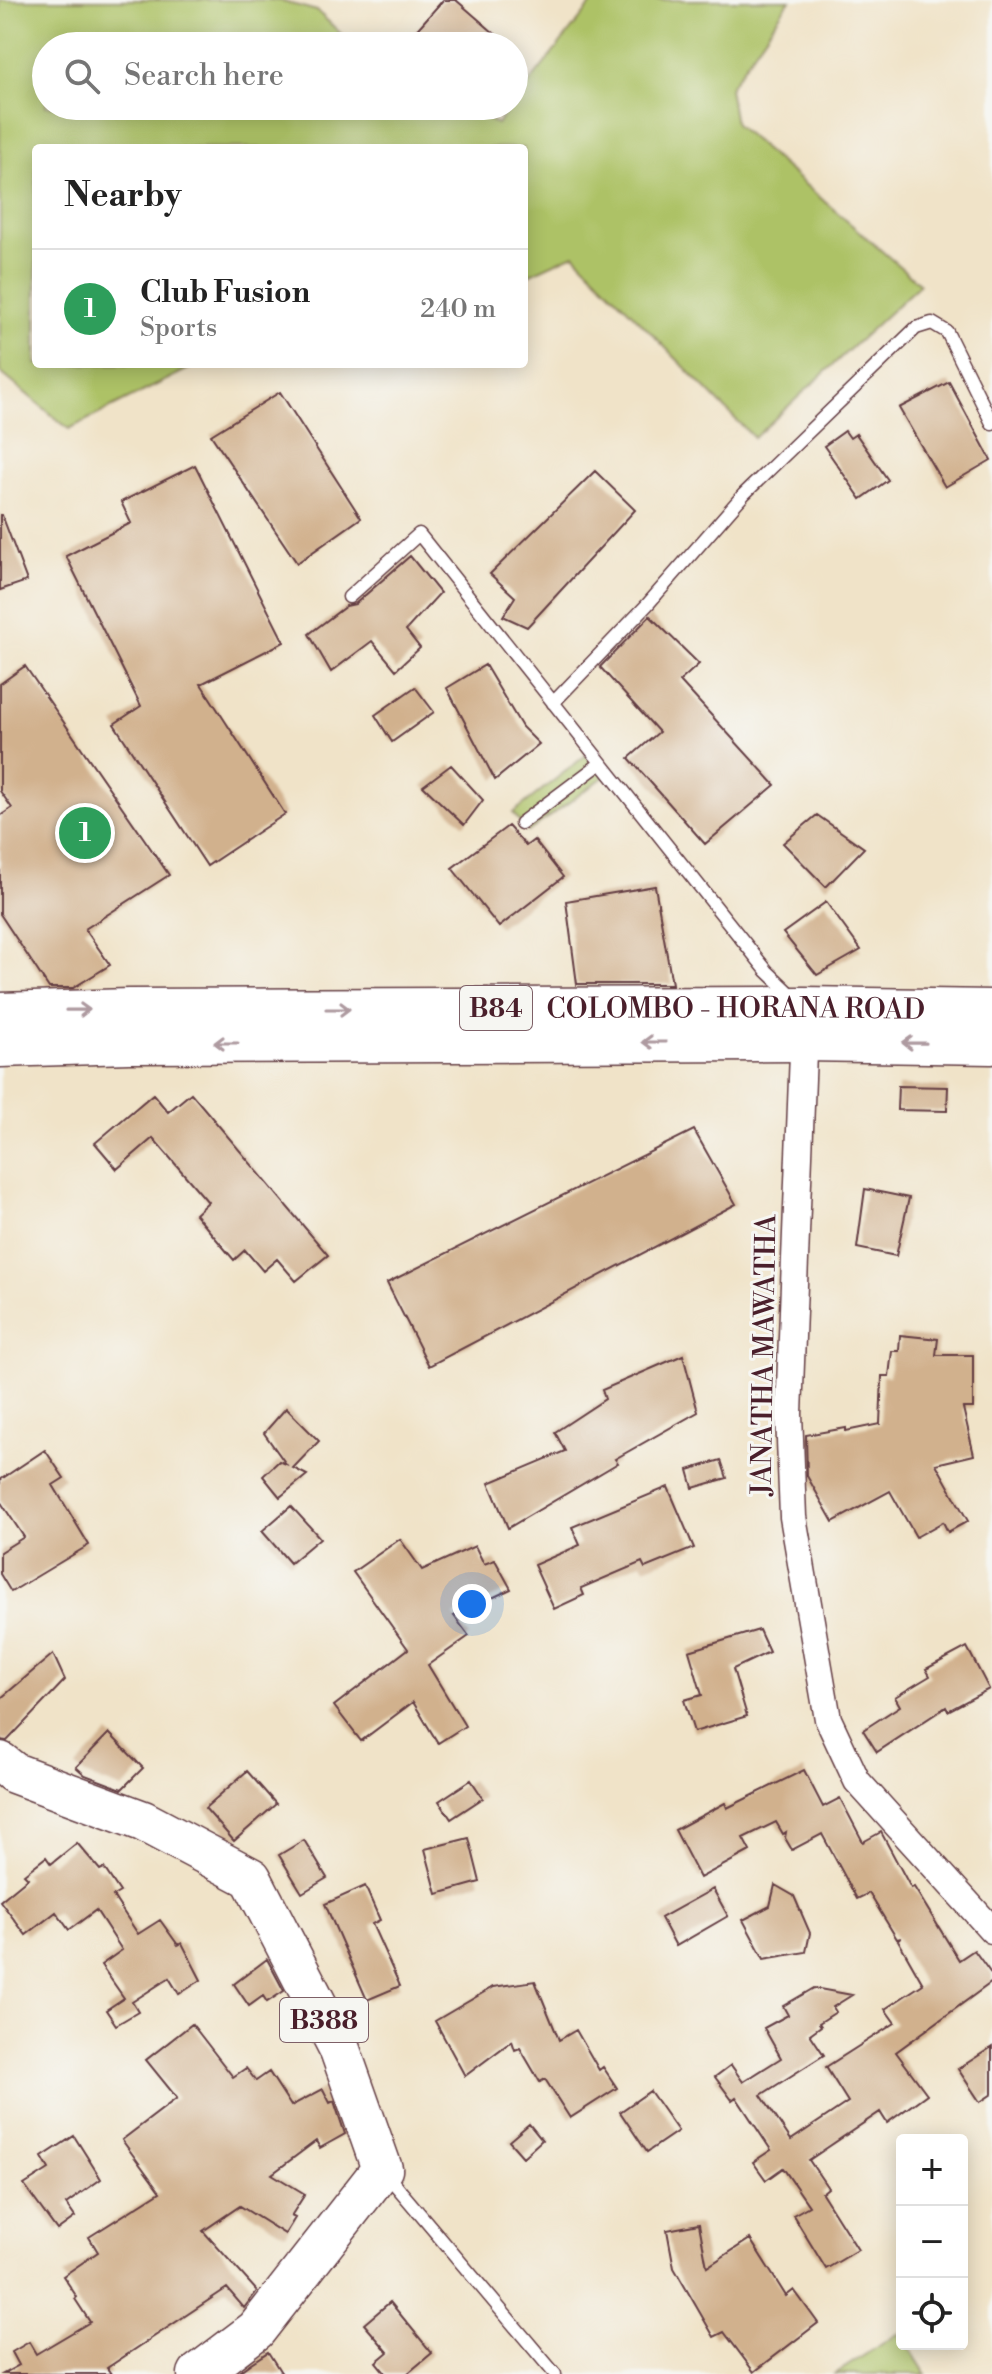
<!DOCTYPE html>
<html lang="en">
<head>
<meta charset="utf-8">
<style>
	:root { --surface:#fff; --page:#f2f2f2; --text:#222; --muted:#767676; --line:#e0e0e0; --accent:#d1495b }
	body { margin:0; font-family:"Libre Bodoni",serif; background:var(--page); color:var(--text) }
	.controls { position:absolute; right:24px; bottom:24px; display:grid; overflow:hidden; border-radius:8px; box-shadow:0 4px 20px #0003 }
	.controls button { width:72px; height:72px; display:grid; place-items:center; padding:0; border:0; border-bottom:2px solid var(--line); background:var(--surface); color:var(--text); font:40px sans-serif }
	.you { position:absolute; left:472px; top:1604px; width:28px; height:28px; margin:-20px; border:6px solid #fff; border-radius:50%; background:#1a73e8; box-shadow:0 0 0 12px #1a73e833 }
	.badge { display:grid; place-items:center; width:52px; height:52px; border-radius:50%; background:var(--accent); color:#fff; font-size:26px; font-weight:700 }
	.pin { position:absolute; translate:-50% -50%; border:4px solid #fff; box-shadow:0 2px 8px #0006 }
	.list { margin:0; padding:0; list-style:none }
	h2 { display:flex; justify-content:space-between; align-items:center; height:104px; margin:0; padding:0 32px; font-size:34px }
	h2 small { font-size:26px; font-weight:400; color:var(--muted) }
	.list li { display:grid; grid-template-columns:52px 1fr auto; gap:24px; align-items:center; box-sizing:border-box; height:120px; padding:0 32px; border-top:2px solid var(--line) }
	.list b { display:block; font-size:30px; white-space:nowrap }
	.list p { margin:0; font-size:26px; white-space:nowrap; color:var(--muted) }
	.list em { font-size:26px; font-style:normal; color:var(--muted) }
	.icon { flex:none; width:44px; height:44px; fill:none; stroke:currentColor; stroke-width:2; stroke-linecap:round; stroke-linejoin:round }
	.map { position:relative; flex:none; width:992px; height:2374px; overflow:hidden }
	.search { position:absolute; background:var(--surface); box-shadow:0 4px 20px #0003; left:32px; top:32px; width:496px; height:88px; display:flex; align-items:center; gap:20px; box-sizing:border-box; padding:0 28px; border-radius:44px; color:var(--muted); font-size:30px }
	.panel { position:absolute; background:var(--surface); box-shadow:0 4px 20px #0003; left:32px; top:144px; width:496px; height:224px; border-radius:8px }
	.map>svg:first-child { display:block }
	.green { fill:#adc266; stroke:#7c7048; stroke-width:2 }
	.building { fill:#d1b18d }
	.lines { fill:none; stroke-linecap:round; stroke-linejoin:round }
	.lane-casing { stroke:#633c43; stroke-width:15 }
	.street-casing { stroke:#633c43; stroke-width:29 }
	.primary-casing { stroke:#633c43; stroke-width:43 }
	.lane { stroke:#fff; stroke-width:12 }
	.street { stroke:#fff; stroke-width:26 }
	.primary { stroke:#fff; stroke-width:40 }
	.oneway { stroke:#ae9aa0 }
	.labels { text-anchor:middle; stroke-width:6; stroke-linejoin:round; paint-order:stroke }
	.shield { fill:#f6f6f2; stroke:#7e6067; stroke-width:2 }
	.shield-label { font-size:26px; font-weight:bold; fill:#4a1f2b }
	.street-label { font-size:28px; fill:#4a1f2b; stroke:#f6f6f2 }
</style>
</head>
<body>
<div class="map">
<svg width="992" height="2374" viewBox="0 0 992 2374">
	<rect width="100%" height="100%" fill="#f6f6f2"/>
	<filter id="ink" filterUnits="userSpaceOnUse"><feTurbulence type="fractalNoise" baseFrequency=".0125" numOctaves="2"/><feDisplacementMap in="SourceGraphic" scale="16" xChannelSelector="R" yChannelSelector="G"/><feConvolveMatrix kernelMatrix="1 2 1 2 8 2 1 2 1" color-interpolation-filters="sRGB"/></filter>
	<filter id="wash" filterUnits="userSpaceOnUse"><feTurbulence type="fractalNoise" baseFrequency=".006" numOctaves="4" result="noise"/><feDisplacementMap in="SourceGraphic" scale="32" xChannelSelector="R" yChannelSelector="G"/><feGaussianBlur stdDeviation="1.8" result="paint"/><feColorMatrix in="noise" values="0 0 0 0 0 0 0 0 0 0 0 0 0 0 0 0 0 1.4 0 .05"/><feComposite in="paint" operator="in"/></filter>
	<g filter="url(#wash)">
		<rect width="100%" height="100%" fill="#f0e3c8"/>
		<path class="green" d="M0 0H277L317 11 354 46H46V106H458L497 124 595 0H790L729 88 735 124 920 284 754 438 574 254 524 277V148H36V364H198L69 429 0 372Z
			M586 755 605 776 528 832 513 813Z
			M899 2333 902 2344H907L926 2374H835Z"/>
		<g id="blocks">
			<path class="building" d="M443 0H456L509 46H426L413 34Z
				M949 382 991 460 945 487 899 408Z
				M280 392 361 518 297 563 211 435Z
				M845 431 850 438 856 434 888 480 861 499 824 446Z
				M195 465 284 642 201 684 285 814 207 866 114 724 141 706 66 556 131 523 121 502Z
				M595 471 635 510 527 627 503 616 515 597 490 574Z
				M0 515H2L27 581 0 590Z
				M410 556 440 593 406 630 420 648 396 670 372 641 331 672 309 634 346 606 355 604Z
				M650 616 699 664 680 681 775 785 705 844 629 758 659 732 600 667Z
				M485 665 522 727 539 744 495 780 447 688Z
				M25 666 169 875 85 929 110 965 73 988H49L0 914V816L12 808 0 791V684Z
				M415 687 434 712 392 742 375 715Z
				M451 765 483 800 464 825 423 786Z
				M817 815 864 848 826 887 783 843Z
				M508 826 526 846 534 840 563 877 499 927 452 868Z
				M655 886 672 984H577L566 901Z
				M826 902 861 950 817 975 783 933Z
				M898 1086 948 1087 947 1111 897 1110Z
				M191 1093 328 1255 296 1281 277 1259 263 1271 245 1250 234 1260 195 1214 208 1202 153 1138 117 1169 95 1143 153 1094 168 1112Z
				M694 1130 736 1204 429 1366 387 1283Z
				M865 1189 909 1198 896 1256 857 1248Z
				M900 1335 938 1339 936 1355H973V1408H963L974 1455 936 1464 968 1521 948 1532 943 1522 916 1537 890 1491 833 1522 807 1476 806 1435 846 1428V1431L880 1424 882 1376H889L892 1351H899Z
				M683 1355 698 1412 615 1459 618 1463 508 1528 489 1483 565 1451 555 1432 605 1399 602 1390Z
				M286 1408 319 1441 293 1468 307 1475 280 1497 263 1476 279 1461 286 1464 264 1433Z
				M45 1450 64 1478 53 1485 89 1545 11 1592 0 1574V1552L24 1537 0 1501V1480Z
				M721 1460 727 1478 693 1488 688 1470Z
				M668 1487 694 1548 645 1568 642 1562 581 1588 584 1595 554 1609 534 1565 580 1545 572 1527Z
				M291 1506 320 1538 290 1563 262 1531Z
				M400 1539 422 1570 475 1546 484 1564 495 1560 511 1589 454 1616 469 1636 428 1665 465 1726 438 1743 413 1702 361 1741 334 1706 408 1649 353 1572Z
				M759 1630 769 1652 733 1669 747 1716 694 1732 684 1700 702 1695 689 1651Z
				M967 1647 989 1689 948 1711 946 1707 877 1752 863 1730 900 1706 895 1697 930 1676 926 1669Z
				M53 1654 65 1680 7 1741 0 1740V1699Z
				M109 1733 143 1768 122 1789 85 1775 76 1767Z
				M804 1770 823 1807 840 1798 863 1842 881 1832 911 1888 914 1887 959 1960 974 1950 992 1975V1982L896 2052 927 2094 887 2123 880 2112 809 2160 828 2188 822 2193 858 2250 826 2269 793 2215 809 2206 783 2168 766 2180 753 2162 771 2150 736 2097 732 2100 715 2077 731 2065 743 2082 781 2058 764 2028 788 2015 783 2006 814 1988 852 1995 833 2007 836 2012 819 2023 821 2026 810 2034 824 2055 761 2095 791 2140 848 2102 826 2067 895 2023 885 2009 923 1984 898 1940 901 1938 897 1939 869 1893 857 1899 822 1834 792 1850 785 1838 786 1832 783 1834 776 1822 743 1838 750 1851 700 1878 675 1830 725 1803 727 1808Z
				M247 1771 276 1804 234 1841 205 1808Z
				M471 1780 483 1798 451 1819 439 1801Z
				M469 1838 480 1882 437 1894 425 1849Z
				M304 1840 327 1878 302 1893 279 1855Z
				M77 1843 100 1870 104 1868 120 1892 113 1896 138 1934 160 1920 178 1945 182 1943 201 1980 179 1994 169 1978 132 2002 138 2012 116 2025 106 2010 124 1998 101 1965 122 1950 96 1910 69 1930 56 1912 26 1935 0 1901 28 1878 24 1874 46 1857 51 1864Z
				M775 1885 794 1896 810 1933 806 1952 764 1959 743 1920 770 1906Z
				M365 1886 380 1920 372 1924 400 1986 367 2000 325 1904Z
				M713 1889 728 1916 676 1946 661 1918Z
				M267 1959 284 1991 267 2002 263 1996 249 2006 234 1984Z
				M535 1981 559 2040 576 2030 599 2070 603 2067 617 2088 570 2118 545 2079 540 2082 520 2048 515 2050 512 2041 465 2076 435 2021 493 1987Z
				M192 2024 233 2077 246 2068 256 2081 269 2072 291 2106 323 2089 330 2103 334 2101 345 2134 320 2148 316 2141 272 2174 305 2194 291 2216 295 2218 285 2234 240 2206 203 2231 257 2291 244 2308 227 2288 107 2368 111 2374H3L19 2365 12 2352 29 2342 36 2354 90 2322 75 2299 77 2297 63 2276 98 2252 89 2237 160 2192 122 2140 177 2098 146 2060Z
				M992 2047V2094L980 2102 958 2069Z
				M650 2091 678 2131 647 2152 620 2112Z
				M529 2124 542 2140 523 2157 509 2141Z
				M74 2136 101 2179 66 2204 75 2217 57 2230 24 2185 49 2169 42 2157Z
				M699 2224 707 2267 750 2239 786 2296 794 2290 818 2323 754 2372 724 2332 714 2337 674 2268 667 2230Z
				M390 2302 432 2353 407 2374H386L376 2362 388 2352 364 2324Z
				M268 2352 282 2374H236L251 2363Z"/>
		</g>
	</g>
	<g filter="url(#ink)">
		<use href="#blocks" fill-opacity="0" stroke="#633c43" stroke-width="2"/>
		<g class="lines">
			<defs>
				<path id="lane" d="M349 597 419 534 767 971 793 996
					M553 703 647 605 744 494 916 328 932 323 947 332 992 423
					M521 823 601 763
					M387 2175 555 2374"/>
				<path id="street" d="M804 1027 789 1414 793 1517 828 1719 857 1781 992 1930"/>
				<g id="primary">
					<path id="s1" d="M0 1013 129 1009 804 1007 992 1010"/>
					<path d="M0 1047 129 1043 804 1041 992 1044"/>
					<path d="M0 1762 14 1773 143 1821 251 1878 340 2050 382 2169 256 2330 198 2374"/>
				</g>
			</defs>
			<use href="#lane" class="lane-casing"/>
			<use href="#street" class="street-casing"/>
			<use href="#primary" class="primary-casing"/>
			<use href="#lane" class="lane"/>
			<use href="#street" class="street"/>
			<use href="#primary" class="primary"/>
		</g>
		<defs><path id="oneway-shaft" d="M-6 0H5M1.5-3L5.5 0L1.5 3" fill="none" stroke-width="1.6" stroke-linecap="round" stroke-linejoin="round" transform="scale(2)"/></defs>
		<g class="oneway">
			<use href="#oneway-shaft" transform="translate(338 1009)"/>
			<use href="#oneway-shaft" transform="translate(78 1010) rotate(-1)"/>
			<use href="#oneway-shaft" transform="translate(654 1042) rotate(180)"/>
			<use href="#oneway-shaft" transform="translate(226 1043) rotate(180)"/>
			<use href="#oneway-shaft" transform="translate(914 1043) rotate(-179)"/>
		</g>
	</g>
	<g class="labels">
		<g class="shield">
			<rect x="460" y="986" width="72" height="44" rx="6"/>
			<rect x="280" y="1998" width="88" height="44" rx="6"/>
		</g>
		<g class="shield-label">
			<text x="496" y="1017">B84</text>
			<text x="324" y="2029">B388</text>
		</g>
		<g class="street-label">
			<text dy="10" stroke="none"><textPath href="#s1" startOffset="736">COLOMBO - HORANA ROAD</textPath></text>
			<text transform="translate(763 1355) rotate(-89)" y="10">JANATHA MAWATHA</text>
		</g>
	</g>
</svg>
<div class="controls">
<button>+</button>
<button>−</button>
<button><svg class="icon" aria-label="locate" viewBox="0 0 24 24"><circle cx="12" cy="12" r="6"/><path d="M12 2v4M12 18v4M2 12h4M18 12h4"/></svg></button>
</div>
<div class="you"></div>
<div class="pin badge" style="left:85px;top:833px;background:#2e9e5b">1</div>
<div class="search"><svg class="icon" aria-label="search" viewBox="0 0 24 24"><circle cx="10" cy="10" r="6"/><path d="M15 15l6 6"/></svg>Search here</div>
<section class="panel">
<h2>Nearby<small></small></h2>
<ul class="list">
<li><span class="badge" style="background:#2e9e5b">1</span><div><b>Club Fusion</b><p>Sports</p></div><em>240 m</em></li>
</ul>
</section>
</div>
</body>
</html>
